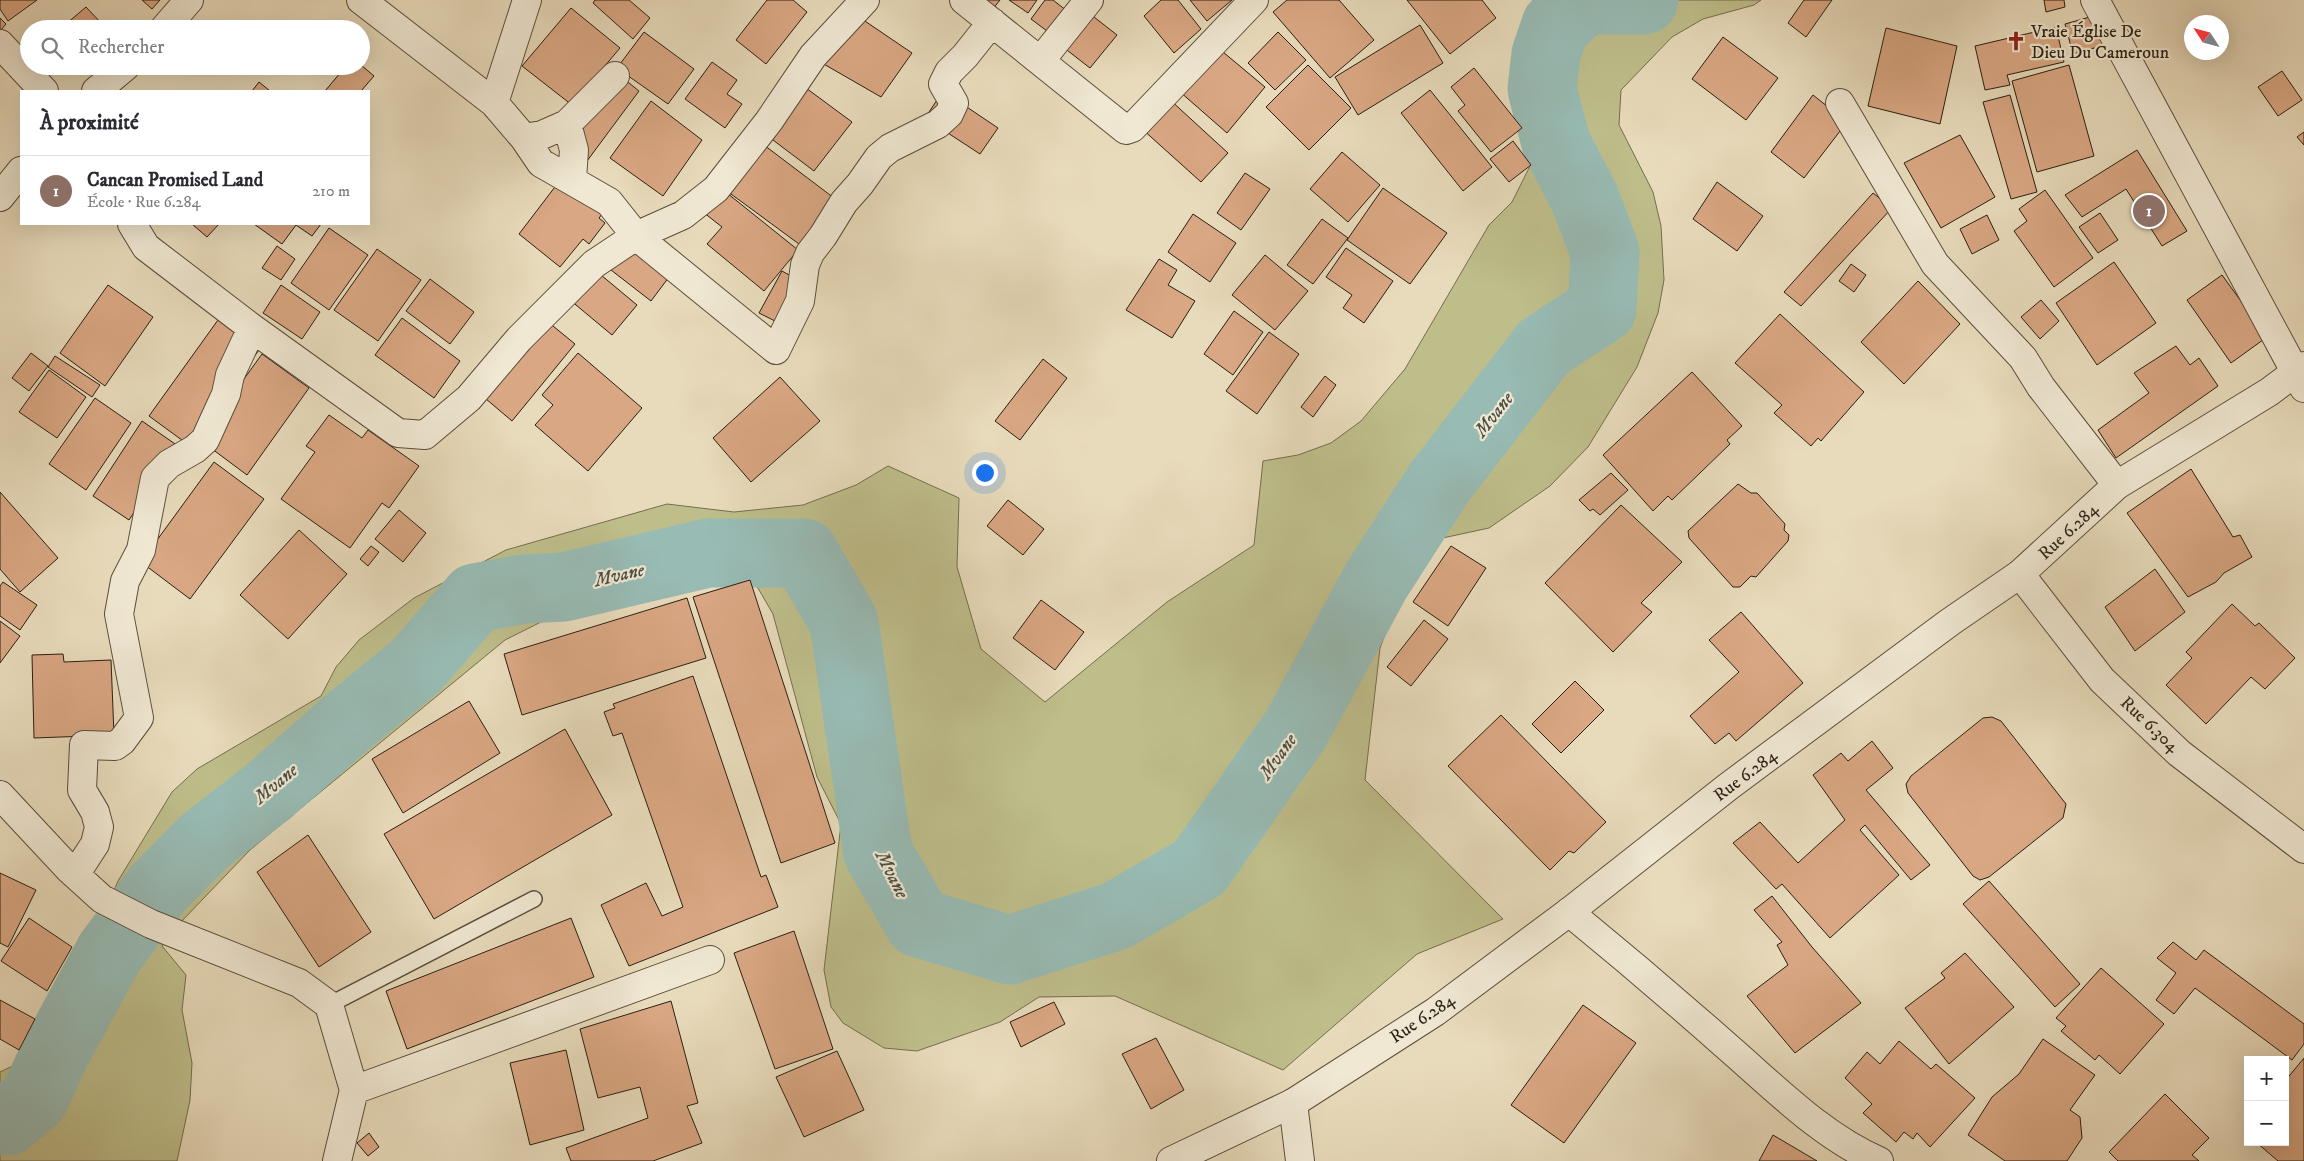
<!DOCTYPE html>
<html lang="fr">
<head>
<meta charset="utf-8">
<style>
	:root { --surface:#fff; --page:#f2f2f3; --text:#2b2b33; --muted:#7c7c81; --line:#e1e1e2; --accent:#1a73e8 }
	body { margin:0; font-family:"IM FELL DW Pica",serif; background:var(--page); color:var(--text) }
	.controls { position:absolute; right:15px; bottom:15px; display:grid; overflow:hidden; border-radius:0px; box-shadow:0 5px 20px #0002 }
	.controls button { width:45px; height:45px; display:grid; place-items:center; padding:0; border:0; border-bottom:1px solid var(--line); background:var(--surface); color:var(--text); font:25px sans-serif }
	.compass { position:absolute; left:2184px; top:15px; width:45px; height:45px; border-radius:50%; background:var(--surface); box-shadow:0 5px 20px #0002; rotate:306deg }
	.you { position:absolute; left:984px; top:472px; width:18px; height:18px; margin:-12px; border:4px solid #fff; border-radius:50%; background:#1a73e8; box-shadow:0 0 0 8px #1a73e833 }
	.badge { display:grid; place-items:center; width:32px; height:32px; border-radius:50%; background:var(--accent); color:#fff; font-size:16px; font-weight:700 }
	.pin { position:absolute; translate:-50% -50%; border:2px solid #fff; box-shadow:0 1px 5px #0006 }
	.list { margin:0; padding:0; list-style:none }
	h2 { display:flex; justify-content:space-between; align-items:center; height:65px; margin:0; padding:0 20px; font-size:21px }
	h2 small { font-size:16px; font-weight:400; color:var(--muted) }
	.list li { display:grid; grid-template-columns:32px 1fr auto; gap:15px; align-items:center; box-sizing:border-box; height:70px; padding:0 20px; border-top:1px solid var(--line) }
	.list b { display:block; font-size:19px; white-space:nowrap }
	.list p { margin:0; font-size:16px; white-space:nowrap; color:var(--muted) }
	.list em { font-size:16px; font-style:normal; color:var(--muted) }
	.icon { flex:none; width:28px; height:28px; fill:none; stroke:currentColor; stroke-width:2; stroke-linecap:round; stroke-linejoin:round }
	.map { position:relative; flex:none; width:2304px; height:1161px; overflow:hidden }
	.search { position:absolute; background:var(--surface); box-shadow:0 5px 20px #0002; left:20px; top:20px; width:350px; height:55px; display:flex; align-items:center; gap:12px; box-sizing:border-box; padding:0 18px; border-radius:28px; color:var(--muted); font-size:19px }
	.panel { position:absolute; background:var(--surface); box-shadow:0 5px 20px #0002; left:20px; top:90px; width:350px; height:135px; border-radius:0px }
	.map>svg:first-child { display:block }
	.green { fill:#bebe8b; stroke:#746e4f }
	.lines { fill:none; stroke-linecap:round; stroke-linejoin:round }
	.river { stroke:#98bbb4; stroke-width:69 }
	.building { fill:#d9a783; stroke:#2a1f13 }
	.service-casing { stroke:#5a4e3d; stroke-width:18 }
	.minor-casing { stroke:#5a4e3d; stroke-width:30 }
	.tertiary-casing { stroke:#5a4e3d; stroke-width:30 }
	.service { stroke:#f0e8d3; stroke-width:15 }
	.minor { stroke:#f0e8d3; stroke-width:28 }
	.tertiary { stroke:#f0e8d3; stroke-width:28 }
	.labels { text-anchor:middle; stroke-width:4.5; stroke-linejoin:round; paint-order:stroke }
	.poi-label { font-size:18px; fill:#2a1f13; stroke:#f0e8d3; text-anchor:start }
	.street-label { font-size:18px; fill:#2a1f13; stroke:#f0e8d3 }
	.water-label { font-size:19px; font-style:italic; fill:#4b4e43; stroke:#f0e8d3 }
</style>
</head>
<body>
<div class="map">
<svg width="2304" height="1161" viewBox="0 0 2304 1161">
	<rect width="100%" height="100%" fill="#e8dbbb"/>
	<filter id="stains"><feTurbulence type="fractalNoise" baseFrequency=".004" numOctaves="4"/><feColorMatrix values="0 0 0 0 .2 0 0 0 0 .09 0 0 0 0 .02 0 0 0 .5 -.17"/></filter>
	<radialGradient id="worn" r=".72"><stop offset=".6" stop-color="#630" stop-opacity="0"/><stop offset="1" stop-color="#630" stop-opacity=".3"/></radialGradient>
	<path class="green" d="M1534 0H1761L1754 5 1703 19 1672 37 1621 90 1619 125 1653 192 1661 226 1664 280 1658 313 1637 367 1588 447 1550 486 1489 528 1438 539 1412 565 1380 648 1365 780 1503 919 1417 954 1283 1070 1115 996 1039 997 1000 1022 917 1051 884 1048 843 1023 831 1007 824 970 841 824 817 777 773 614 751 576 724 573 653 600 543 621 505 640 250 850 179 924 162 946 186 975 182 1010 192 1063 190 1100 177 1161H0V1072L25 1060 50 1037 118 881 172 792 197 769 321 696 336 667 359 640 414 598 506 550 667 504 734 512 803 505 856 485 888 466 959 498 957 567 981 649 1045 702 1167 602 1254 545 1263 461 1298 455 1331 443 1361 421 1405 369 1489 225 1512 202 1530 166 1520 40Z"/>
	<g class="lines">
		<path class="river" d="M1604 0H1644
			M0 1121H8L34 1099 55 1053 110 952 159 887 206 840 268 792 344 725 416 666 475 598 524 589 564 587 708 553H804L844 622 878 853 919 923 1010 950 1116 916 1199 868 1296 729 1376 581 1439 483 1544 347 1602 309 1605 252 1585 199 1556 143 1542 89 1546 54 1556 25 1585 0"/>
	</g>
	<path class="building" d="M0 0H37L8 21 0 9Z
		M142 0H160L152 9Z
		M595 0H629L650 18 633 39 593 3Z
		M767 0H793L807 12 766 64 736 40Z
		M979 0H1000L992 10Z
		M1009 0H1037L1028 13Z
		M1045 0H1053L1067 11 1051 34 1031 19Z
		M1161 0H1178L1201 29 1174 53 1144 16Z
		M1190 0H1232L1207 21Z
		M1287 0H1339L1374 40 1330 78 1273 12Z
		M1407 0H1482L1496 18 1450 54Z
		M1804 0H1832L1806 37 1788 23Z
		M2044 0H2064L2065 7 2046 12Z
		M1080 6 1117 35 1090 68 1054 40Z
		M86 7 102 24 97 29H71L66 24Z
		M571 8 620 48 572 105 522 66Z
		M856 15 912 53 881 97 822 63Z
		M2097 15 2105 45 2073 54 2065 24Z
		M0 18 6 24 0 31Z
		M1420 25 1443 63 1358 115 1335 77Z
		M2056 27 2064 62 2007 75 2010 85 1985 90 1975 46Z
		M1886 28 1957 46 1940 124 1868 106Z
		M644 32 694 69 668 104 617 68Z
		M1278 32 1306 60 1275 90 1248 63Z
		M1723 37 1778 78 1746 120 1692 79Z
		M1217 47 1265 87 1227 133 1179 91Z
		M712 62 737 80 727 94 742 104 725 128 685 99Z
		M361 65 374 76 361 91H325L346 66Z
		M1308 65 1351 108 1309 150 1266 107Z
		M2069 65 2094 156 2037 172 2012 81Z
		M1474 68 1522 128 1491 152 1458 111 1465 105 1451 87Z
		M2282 71 2302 100 2278 116 2258 87Z
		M619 75 639 91 587 161 567 146Z
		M259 82 270 91H252Z
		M806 88 852 122 814 171 769 137Z
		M1430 90 1492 167 1463 191 1401 113Z
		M943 91 998 128 980 154 925 118Z
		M1813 95 1847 122 1804 178 1771 152Z
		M2010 95 2037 192 2011 199 1983 102Z
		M1168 98 1228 153 1201 182 1141 128Z
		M651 101 702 140 663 196 610 158Z
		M2304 132V145L2297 137Z
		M1960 135 1995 197 1941 228 1904 163Z
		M752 136 834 198 799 244 716 183Z
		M1513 141 1531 165 1509 182 1490 159Z
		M2137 150 2187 231 2162 246 2126 189 2082 217 2065 195Z
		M1342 152 1380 185 1348 222 1310 189Z
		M1245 173 1270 189 1241 230 1217 213Z
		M561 179 603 213 599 218 605 223 589 244 583 239 560 267 519 234Z
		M1717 182 1763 216 1737 251 1693 219Z
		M1383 188 1447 233 1410 284 1347 240Z
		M722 189 798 250 764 291 707 244 722 227 703 212Z
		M2045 190 2093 258 2054 287 2014 231 2027 221 2019 209Z
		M1873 193 1892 208 1801 306 1784 292Z
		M2100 213 2118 240 2098 253 2079 227Z
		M1193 214 1236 243 1210 282 1168 252Z
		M1987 215 1999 240 1972 254 1960 229Z
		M1322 219 1348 238 1313 284 1287 265Z
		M192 224H219L207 237Z
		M254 224H321L312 236 296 225 282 244Z
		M329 228 368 255 329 310 291 283Z
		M641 231 681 261 651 301 611 270Z
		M277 246 295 259 281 280 262 268Z
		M1346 248 1393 281 1364 323 1343 308 1352 295 1326 277Z
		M377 249 421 280 378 341 334 310Z
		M1265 255 1308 291 1275 330 1232 295Z
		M1159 259 1177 270 1168 285 1195 301 1172 338 1126 310Z
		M2114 262 2156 323 2097 365 2056 303Z
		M1851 264 1866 275 1854 292 1839 281Z
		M595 270 637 305 612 335 570 300Z
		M782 271 807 285 785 326 759 313Z
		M2222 275 2267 337 2231 363 2187 300Z
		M430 279 474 312 450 344 406 311Z
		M1918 281 1960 324 1904 384 1861 342Z
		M108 285 153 317 105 386 60 353Z
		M281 285 320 312 302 339 263 313Z
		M2041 300 2059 321 2040 339 2021 317Z
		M1234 311 1263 332 1233 375 1204 354Z
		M1780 314 1864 392 1821 441 1818 438 1811 446 1774 413 1782 405 1735 363Z
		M542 317 575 344 512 421 479 393Z
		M402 318 460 361 434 398 375 355Z
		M218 320 259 350 190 446 149 416Z
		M1269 332 1299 354 1257 414 1226 391Z
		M2176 346 2190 365 2199 358 2218 386 2116 458 2098 430 2149 393 2134 373Z
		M31 353 48 366 29 391 12 378Z
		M578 353 642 408 588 471 535 425 553 405 542 395Z
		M262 354 309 388 247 475 200 440Z
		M55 356 100 385 92 397 48 367Z
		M1043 359 1067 378 1020 440 995 421Z
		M49 370 86 397 57 438 19 412Z
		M1692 372 1742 426 1727 440 1730 444 1672 500 1668 496 1653 511 1603 455Z
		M1325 376 1336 385 1313 417 1301 407Z
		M780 377 820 421 751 482 713 438Z
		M95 398 131 423 86 490 49 464Z
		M329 415 362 438 368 430 419 466 389 508 382 503 350 548 281 499 315 452 306 446Z
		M142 421 178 446 129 520 93 496Z
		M214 462 264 499 190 599 141 562Z
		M2191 469 2233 537 2240 535 2252 557 2224 573 2216 582 2188 597 2127 513Z
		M1611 473 1628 490 1600 515 1593 509 1590 511 1579 500Z
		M1738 484 1751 493H1757L1785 524 1784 530 1789 535 1788 541 1756 577 1751 576 1740 587H1733L1689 538 1688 531Z
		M0 492 58 558 20 592 0 569Z
		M1008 500 1044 529 1023 555 987 526Z
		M1621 505 1682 562 1641 603 1652 612 1613 652 1545 583Z
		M399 510 426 533 403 562 375 539Z
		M299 530 347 574 288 639 240 595Z
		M371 546 379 552 368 566 360 559Z
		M1451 546 1486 568 1448 626 1413 602Z
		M2155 569 2185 612 2135 651 2105 607Z
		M750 580 835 843 781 863 693 597Z
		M3 582 37 605 20 630 0 616V586Z
		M687 598 706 658 522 715 504 654Z
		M1041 600 1084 632 1055 670 1013 638Z
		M2232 604 2255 626 2259 623 2295 658 2265 689 2251 677 2206 724 2166 685 2192 658 2186 652Z
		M1741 612 1803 683 1736 741 1729 733 1715 744 1690 716 1739 672 1709 640Z
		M1424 620 1448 639 1411 686 1387 667Z
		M0 621 20 636 0 663Z
		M63 654 64 662 111 660 114 735 34 738 32 655Z
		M693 676 761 877 766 875 778 907 629 966 601 905 646 883 662 916 683 907 622 733 613 736 604 712 615 708 613 704Z
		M1575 681 1604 710 1561 753 1532 724Z
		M469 701 500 753 403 813 372 759Z
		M1501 715 1606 822 1574 853 1569 851 1550 870 1448 766Z
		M1992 717 2001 721 2066 804 2063 818 1989 877 1980 880 1973 876 1908 793 1906 784 1911 776 1983 718Z
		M565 729 612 815 434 919 384 834Z
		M1872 741 1893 768 1866 790 1930 865 1911 880 1865 825 1860 830 1899 875 1830 938 1782 884 1776 889 1733 843 1760 822 1798 863 1845 820 1813 775 1841 753 1848 761Z
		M308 835 371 932 319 967 257 872Z
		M0 873 36 890 8 947 0 943Z
		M1989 881 2080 984 2055 1007 1963 904Z
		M1772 896 1812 947 1861 1003 1795 1053 1747 996 1788 965 1777 945 1782 942 1754 910Z
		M29 918 72 947 47 991 1 961Z
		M571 918 594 977 407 1049 386 991Z
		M794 931 833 1049 775 1069 734 953Z
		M2173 942 2196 960 2204 950 2304 1024V1044L2292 1060 2195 988 2174 1014 2156 1000 2176 973 2157 958Z
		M1965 953 2014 1007 1949 1064 1905 1008 1945 978 1941 973Z
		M2101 968 2164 1024 2120 1074 2099 1055 2095 1060 2061 1031 2066 1026 2056 1018Z
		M0 1000 35 1019 19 1050 0 1039Z
		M671 1001 698 1103 687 1106 702 1143 653 1161H571L566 1148 648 1118 640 1087 598 1098 580 1029Z
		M1054 1002 1065 1024 1021 1047 1010 1022Z
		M1583 1005 1636 1043 1564 1143 1511 1105Z
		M1156 1038 1184 1090 1151 1109 1122 1054Z
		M2043 1039 2095 1075 2070 1110 2080 1117 2082 1138 2067 1161H2005L1968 1135 1992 1097 2019 1074Z
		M1899 1041 1931 1069 1936 1064 1975 1098 1930 1147 1917 1133 1913 1139 1904 1132 1896 1142 1863 1113 1872 1104 1845 1078 1867 1052 1880 1064Z
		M566 1050 584 1130 530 1145 510 1063Z
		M837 1051 864 1110 804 1137 776 1077Z
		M2304 1058V1161H2278L2256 1142H2285V1081Z
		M2165 1094 2209 1138 2192 1155 2199 1161H2118L2109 1152Z
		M369 1133 379 1147 368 1156 357 1143Z
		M1773 1135 1817 1161H1759Z"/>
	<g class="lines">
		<defs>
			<path id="service" d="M329 1005 534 899"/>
			<path id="minor" d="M361 0 494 103 524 138 541 163 609 202 636 236 683 215 716 189 769 121 813 56 865 0
				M964 0 1126 130 1132 128 1254 0
				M2095 0 2304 388
				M164 29 189 0
				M0 44 44 91
				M1041 60 1089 0
				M96 91 126 66
				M494 103 527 0
				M1840 103 1935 264 2023 358 2041 387 2117 485
				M567 124 574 150 572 179
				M524 138 542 135 567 124 615 76
				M0 197 21 171
				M252 328 398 433 425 435 469 398 519 339 594 264 636 236 776 350 800 301 805 265 810 253 823 236 844 202 860 184 879 157 890 148 938 124 949 114 954 103 943 84 949 72 965 56 992 22
				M2020 574 2102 680 2179 753 2304 849
				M0 795 70 870 102 899 151 924 299 983 329 1005 354 1090 337 1161
				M70 870 80 867 95 844 99 827 95 812 82 790 84 745 115 746 122 741 139 718 119 614 125 581 141 550 155 478 169 464 195 449 205 440 226 394 230 375 252 328 146 247 132 224
				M1569 912C1624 957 1678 1003 1731 1050 1777 1090 1823 1137 1879 1161
				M354 1090 710 960
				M1293 1103 1300 1161"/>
			<path id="tertiary" d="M1171 1161 1293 1103 1435 1012 1569 912 1729 786 1950 622 2020 574 2117 485 2269 392 2304 366"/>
		</defs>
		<use href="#service" class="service-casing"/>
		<use href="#minor" class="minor-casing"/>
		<use href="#tertiary" class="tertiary-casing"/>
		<use href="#service" class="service"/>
		<use href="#minor" class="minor"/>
		<use href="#tertiary" class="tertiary"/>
	</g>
	<defs>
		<symbol id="church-bare" viewBox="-9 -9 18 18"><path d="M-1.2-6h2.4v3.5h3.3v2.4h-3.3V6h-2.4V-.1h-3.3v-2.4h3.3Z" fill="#8f2418" stroke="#f0e8d3" stroke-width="2.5" paint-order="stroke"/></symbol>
	</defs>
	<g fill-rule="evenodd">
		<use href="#church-bare" x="2002" y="27" width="28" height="28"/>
	</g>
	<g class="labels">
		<g class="poi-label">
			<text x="2031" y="37">Vraie Église De<tspan x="2031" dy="21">Dieu Du Cameroun</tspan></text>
		</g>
		<g class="street-label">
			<text transform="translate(2068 531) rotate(-43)" y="6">Rue 6.284</text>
			<text transform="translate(2150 724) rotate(43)" y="6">Rue 6.304</text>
			<text transform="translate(1745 775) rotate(-37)" y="6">Rue 6.284</text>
			<text transform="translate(1422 1018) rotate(-34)" y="6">Rue 6.284</text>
		</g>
		<g class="water-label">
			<text transform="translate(1493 414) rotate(-52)" y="7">Mvane</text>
			<text transform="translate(619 574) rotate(-13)" y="7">Mvane</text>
			<text transform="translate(1277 756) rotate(-55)" y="7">Mvane</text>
			<text transform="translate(275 783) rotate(-40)" y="7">Mvane</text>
			<text transform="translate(893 874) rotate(63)" y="7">Mvane</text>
		</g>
	</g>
	<rect width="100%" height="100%" filter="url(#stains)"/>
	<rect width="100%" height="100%" fill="url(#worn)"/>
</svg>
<div class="controls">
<button>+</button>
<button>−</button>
</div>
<svg class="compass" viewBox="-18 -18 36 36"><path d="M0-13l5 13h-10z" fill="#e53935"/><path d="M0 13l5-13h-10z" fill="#7c7c81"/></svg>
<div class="you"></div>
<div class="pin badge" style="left:2149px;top:211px;background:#8d6e63">1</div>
<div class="search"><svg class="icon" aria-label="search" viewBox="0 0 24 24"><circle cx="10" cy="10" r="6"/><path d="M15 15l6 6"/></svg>Rechercher</div>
<section class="panel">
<h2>À proximité<small></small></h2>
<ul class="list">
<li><span class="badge" style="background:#8d6e63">1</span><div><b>Cancan Promised Land</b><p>École · Rue 6.284</p></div><em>210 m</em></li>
</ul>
</section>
</div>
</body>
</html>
